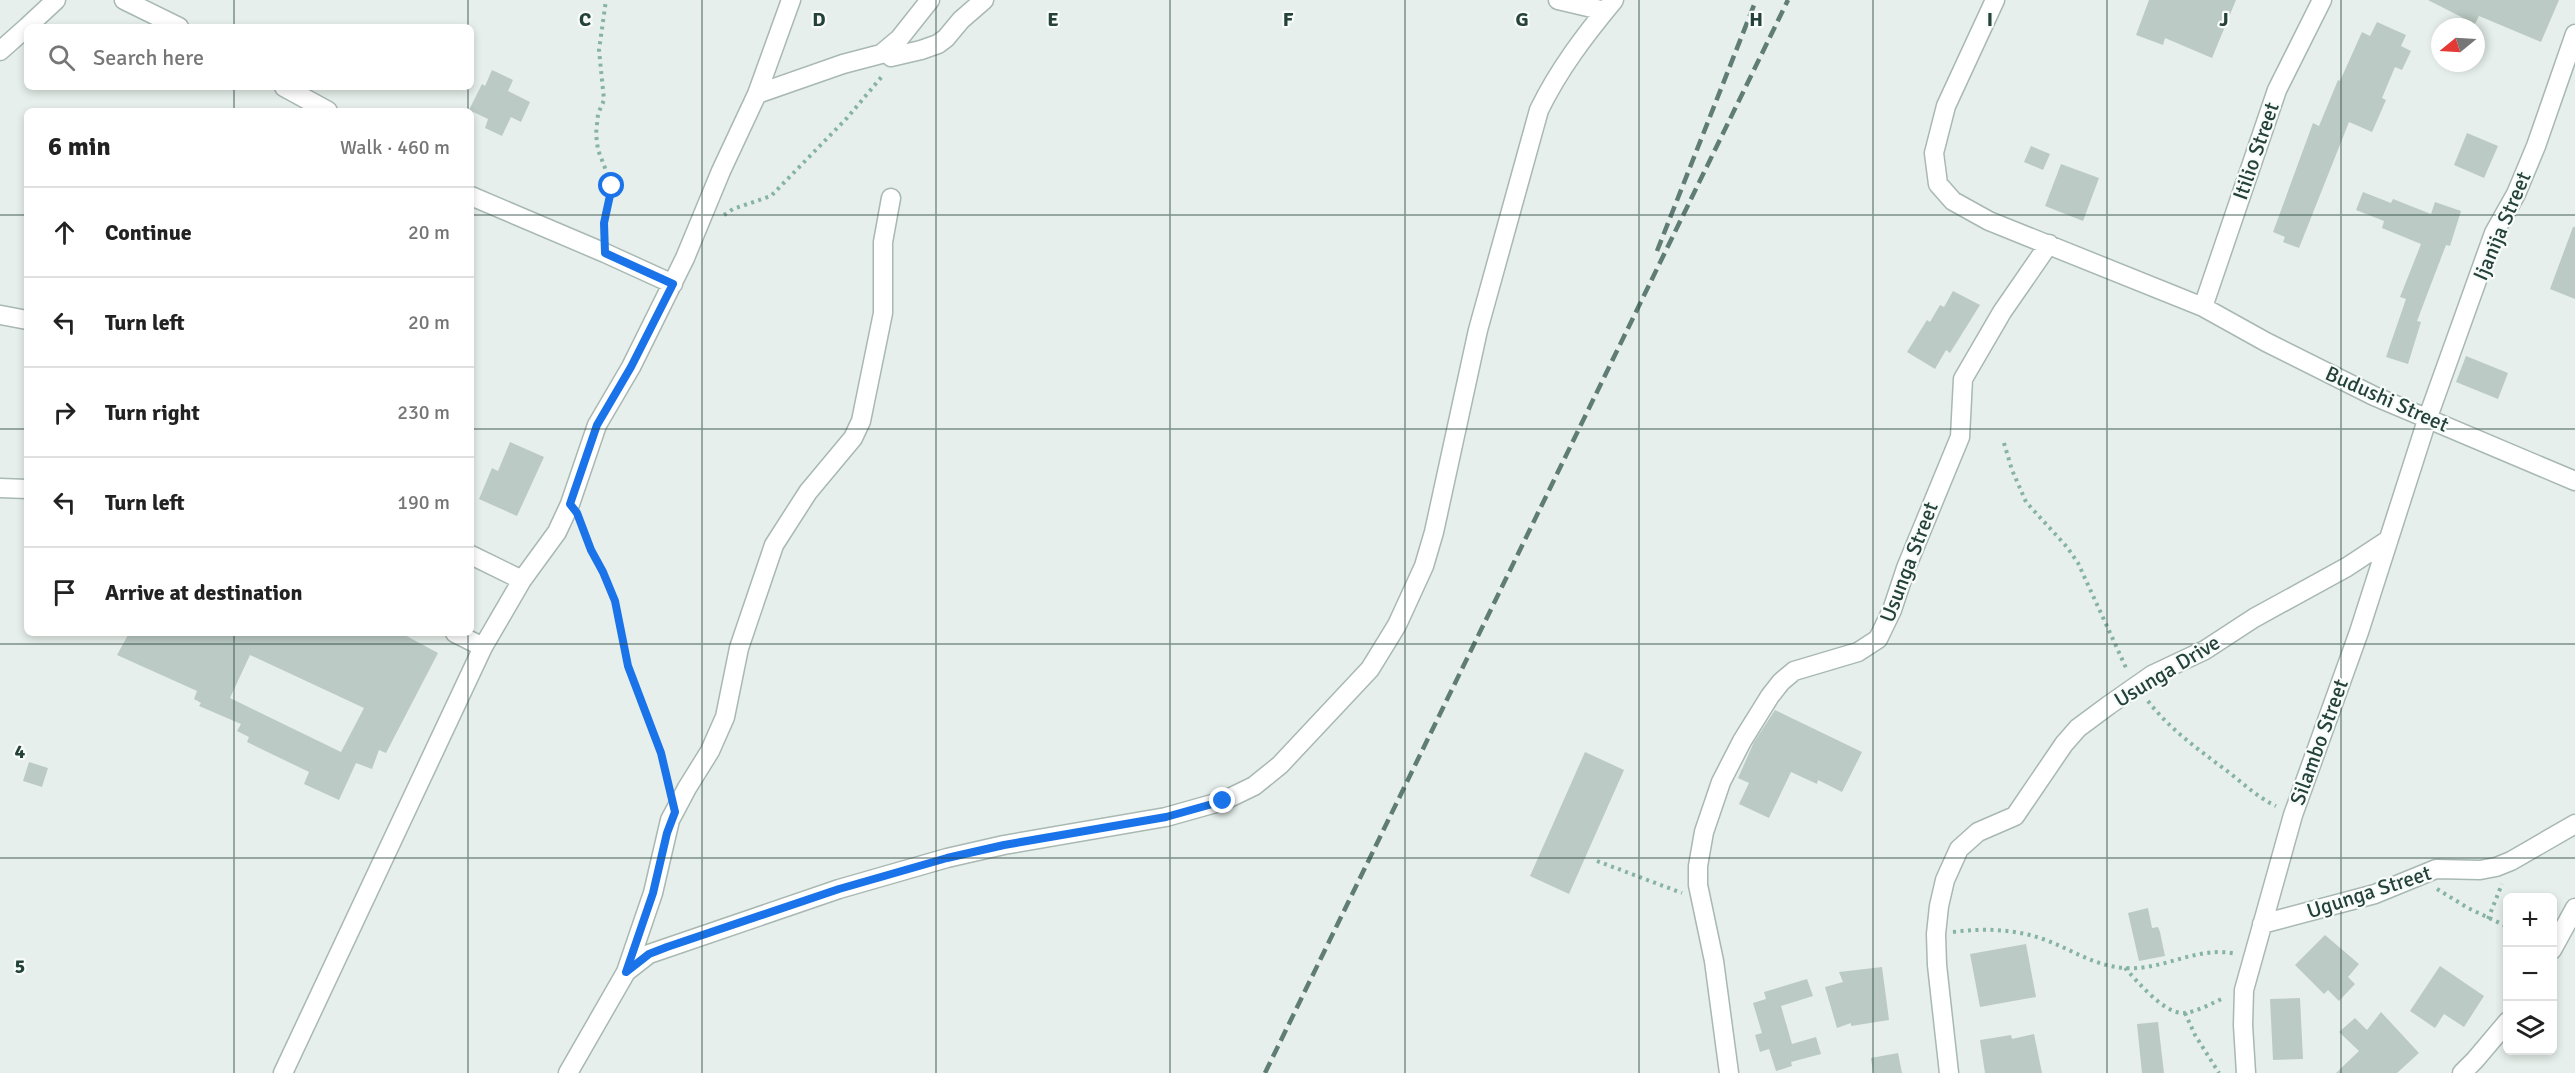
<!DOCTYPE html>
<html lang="en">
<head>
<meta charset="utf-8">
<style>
	:root { --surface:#fff; --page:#f2f2f2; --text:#222; --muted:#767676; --line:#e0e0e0 }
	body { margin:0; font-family:Signika,sans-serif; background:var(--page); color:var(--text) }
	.controls { position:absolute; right:18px; bottom:18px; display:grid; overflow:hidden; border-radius:9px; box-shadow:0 3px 9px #0003 }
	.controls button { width:54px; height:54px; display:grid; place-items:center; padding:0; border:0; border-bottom:2px solid var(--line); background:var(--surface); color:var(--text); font:30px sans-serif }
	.compass { position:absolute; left:2431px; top:18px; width:54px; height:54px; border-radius:50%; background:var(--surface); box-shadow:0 3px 9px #0003; rotate:252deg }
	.stop { position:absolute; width:18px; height:18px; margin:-14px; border:4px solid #1a73e8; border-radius:50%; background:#fff }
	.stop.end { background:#1a73e8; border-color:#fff; box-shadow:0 2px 6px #0008 }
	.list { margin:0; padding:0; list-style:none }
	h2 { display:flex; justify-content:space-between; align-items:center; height:78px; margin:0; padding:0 24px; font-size:26px }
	h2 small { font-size:20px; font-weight:400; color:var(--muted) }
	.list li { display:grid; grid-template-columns:39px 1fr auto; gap:18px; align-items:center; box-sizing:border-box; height:90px; padding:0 24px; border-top:2px solid var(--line) }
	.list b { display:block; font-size:22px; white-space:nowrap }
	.list em { font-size:20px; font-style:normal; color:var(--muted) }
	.icon { flex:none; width:33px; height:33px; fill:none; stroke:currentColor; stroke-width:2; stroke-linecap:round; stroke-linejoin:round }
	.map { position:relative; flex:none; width:2575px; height:1073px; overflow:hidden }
	.search { position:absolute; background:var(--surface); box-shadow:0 3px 9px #0003; left:24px; top:24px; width:450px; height:66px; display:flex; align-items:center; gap:15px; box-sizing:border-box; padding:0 21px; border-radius:9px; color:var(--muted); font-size:22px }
	.panel { position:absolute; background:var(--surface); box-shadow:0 3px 9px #0003; left:24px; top:108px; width:450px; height:528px; border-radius:9px }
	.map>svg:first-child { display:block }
	.building { fill:#bbcac4; fill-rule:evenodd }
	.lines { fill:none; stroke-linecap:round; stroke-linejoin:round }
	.minor-casing { stroke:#a8b8b2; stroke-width:21 }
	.path { stroke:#86b3a5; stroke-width:4; stroke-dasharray:3 4.5; stroke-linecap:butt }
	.minor { stroke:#fff; stroke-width:18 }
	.rail { stroke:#5f7d75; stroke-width:4.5; stroke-dasharray:12 6; stroke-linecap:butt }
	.route { stroke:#1a73e8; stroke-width:8 }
	.grid { fill:none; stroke:#24423a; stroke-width:1.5; stroke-opacity:0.55 }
	.labels { text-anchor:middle; stroke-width:4.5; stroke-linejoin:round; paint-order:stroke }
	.street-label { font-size:21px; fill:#24423a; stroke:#f7fbf9 }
	.grid-label { font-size:20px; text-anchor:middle; font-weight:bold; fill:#24423a; stroke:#f7fbf9; stroke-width:4.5; stroke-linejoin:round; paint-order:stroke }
</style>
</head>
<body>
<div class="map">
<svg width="2575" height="1073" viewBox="0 0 2575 1073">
	<rect width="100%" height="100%" fill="#e6efeb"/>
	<path class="building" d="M2149 0H2236L2212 58 2165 38 2163 45 2136 35Z
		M2428 0H2559L2541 42 2479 16 2475 24Z
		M2377 22 2406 35 2401 46 2411 51 2402 70 2395 67 2382 98 2386 100 2372 132 2349 122 2299 248 2283 242 2285 237 2273 232 2313 123 2319 126 2338 80 2340 81 2362 32 2370 36Z
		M492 70 513 80 508 91 530 102 521 122 511 117 502 136 485 128 488 119 469 110 482 84 485 86Z
		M2467 133 2498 146 2484 178 2454 165Z
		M2031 146 2050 154 2043 170 2024 162Z
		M2061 164 2099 178 2083 221 2045 206Z
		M2363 192 2391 203 2393 199 2431 214 2435 202 2461 211 2450 246 2446 245 2417 321 2421 322 2408 364 2386 357 2406 299 2400 297 2421 244 2382 228 2384 221 2356 210Z
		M2573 227H2575V299L2550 289Z
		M1953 291 1980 305 1950 353 1946 350 1935 369 1907 352 1927 320 1930 322 1940 305 1944 307Z
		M2466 356 2508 373 2498 399 2456 382Z
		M510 442 544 457 517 516 479 499 492 468 498 471Z
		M129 633H401L438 653 386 753 379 750 372 769 356 763 339 800 304 784 309 772 247 742 249 737 237 731 241 724 199 706 201 703 194 699 197 691 117 655ZM250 655 364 708 341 752 230 698Z
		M1775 710 1862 752 1842 792 1818 780 1817 784 1791 772 1769 818 1739 804 1749 783 1738 778 1754 742Z
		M1585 752 1624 770 1569 894 1530 876Z
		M29 762 48 768 42 787 23 781Z
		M2148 908 2152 928 2158 927 2160 932 2165 956 2139 961 2128 913Z
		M2325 935 2359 964 2348 977 2355 984 2339 1001 2328 990 2324 994 2295 965Z
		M2026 944 2036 997 1980 1007 1970 954Z
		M2440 966 2484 996 2464 1027 2444 1014 2435 1028 2410 1011Z
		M1882 967 1889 1020 1851 1026V1023L1837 1028 1825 987 1843 982 1839 972Z
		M1807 979 1813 996 1781 1006 1792 1044 1816 1037 1821 1054 1791 1062 1792 1066 1776 1071 1769 1049 1760 1052 1755 1035 1762 1033 1753 1003 1766 999 1764 992Z
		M2300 998 2303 1059 2273 1060 2270 999Z
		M2381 1012 2419 1053 2397 1073H2336L2359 1051 2339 1032 2355 1018 2367 1030Z
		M2158 1022 2164 1073H2142L2137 1024Z
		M2034 1034 2042 1073H1985L1980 1040 2011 1035 2012 1039Z
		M1898 1053 1902 1073H1873L1871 1058Z"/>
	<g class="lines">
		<defs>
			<path id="minor" d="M124 0 179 27
				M1558 0 1605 11
				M1995 0 1946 106 1934 153 1938 184 1953 201 1989 221 2203 307 2266 342 2374 396 2575 481
				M27 27 56 0
				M0 51 27 27
				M891 57 921 50 938 44 946 38 961 20 984 0
				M284 87 328 111
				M757 94 843 64 881 54 899 39 930 0
				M471 196 605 253 673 284
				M2203 307 2277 90 2322 0
				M1 315 27 320
				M0 488 27 489
				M471 555 522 580
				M455 633 483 647
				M2262 924 2375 894 2436 869 2480 870 2496 867 2511 861 2575 824
				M2552 950 2575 908
				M626 972 653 893 670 820 687 788 710 751 725 717 739 648 774 545 808 492 853 438 861 421 883 313V242L891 198
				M283 1073 483 647 522 580 557 532 570 504 597 425 631 367 685 258 721 171 757 94 791 0
				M568 1073 626 972 649 954 839 889 947 858 1004 845 1166 817 1223 801 1254 786 1280 765 1370 669 1397 625 1424 566 1434 532 1478 330 1539 110C1559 69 1585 35 1614 0
				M1729 1073 1714 961 1698 885V866L1704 832 1721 782 1742 741 1770 696 1781 682 1794 671 1858 652 1878 639 1892 610 1906 568 1960 437 1963 379 2002 312 2049 244
				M1949 1073 1937 965 1936 934 1939 906 1945 880 1959 849 1978 832 2015 816 2064 744 2078 728 2109 705 2152 675 2205 650 2254 618 2347 567 2388 540
				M2246 1073 2243 1025 2244 990 2293 815 2359 632 2428 417 2494 233 2516 194 2536 146 2575 34
				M2462 1073 2475 1060 2508 1021"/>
		</defs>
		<use href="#minor" class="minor-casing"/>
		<path class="path" d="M724 215 733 209 771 196 847 118 884 74
			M604 234V223L612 186 598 150 596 134 598 114 604 100 599 50 606 0
			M2004 443 2012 470 2026 502 2067 547 2078 563 2127 670
			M582 526 591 550 603 572 615 601 628 666 661 753 669 782
			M2148 701C2171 731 2202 752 2231 774 2246 786 2259 798 2276 806
			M1597 861 1682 893
			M2437 889 2468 908 2508 927
			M2488 919 2502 884
			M1953 932C1984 928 2014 929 2043 939 2071 949 2094 966 2125 968 2163 971 2197 945 2237 954
			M2125 968C2138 982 2164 1014 2184 1013 2197 1012 2212 1003 2224 998
			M2185 1013 2195 1035 2219 1073"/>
		<use href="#minor" class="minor"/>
		<path class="rail" d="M1657 251 1756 0
			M1265 1073 1788 0"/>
	</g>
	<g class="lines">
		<path class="route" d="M612 186 604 223 605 253 673 284 631 367 597 425 570 504 577 513 591 550 603 572 615 601 628 666 661 753 675 812 667 833 653 893 626 972 649 954 667 947 839 889 947 858 1004 845 1166 817 1223 801"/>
	</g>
	<path class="grid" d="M234 0V27M468 0V27M702 0V1073M936 0V1073M1170 0V1073M1405 0V1073M1639 0V1073M1873 0V1073M2107 0V1073M2341 0V1073M234 87V111M468 87V111M0 215H27M471 215H2575M0 429H27M471 429H2575M234 633V1073M468 633V1073M0 644H2575M0 858H2575"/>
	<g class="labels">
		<g class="street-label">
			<text transform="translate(2256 151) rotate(-71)" y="7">Itilio Street</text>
			<text transform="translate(2502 226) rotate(-67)" y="7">Ijanija Street</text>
			<text transform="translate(2387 399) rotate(24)" y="7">Budushi Street</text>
			<text transform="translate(1909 562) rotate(-69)" y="7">Usunga Street</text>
			<text transform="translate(2167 671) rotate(-31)" y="7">Usunga Drive</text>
			<text transform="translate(2319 742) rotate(-70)" y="7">Silambo Street</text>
			<text transform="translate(2369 892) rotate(-18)" y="7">Ugunga Street</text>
		</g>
	</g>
	<g class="grid-label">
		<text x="585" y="26">C</text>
		<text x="819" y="26">D</text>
		<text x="1053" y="26">E</text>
		<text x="1288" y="26">F</text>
		<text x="1522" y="26">G</text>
		<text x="1756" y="26">H</text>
		<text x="1990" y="26">I</text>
		<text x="2224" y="26">J</text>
		<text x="20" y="758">4</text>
		<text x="20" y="973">5</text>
	</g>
</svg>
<div class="controls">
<button>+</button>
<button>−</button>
<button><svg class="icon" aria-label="layers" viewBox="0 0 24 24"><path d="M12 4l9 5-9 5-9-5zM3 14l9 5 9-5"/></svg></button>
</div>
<svg class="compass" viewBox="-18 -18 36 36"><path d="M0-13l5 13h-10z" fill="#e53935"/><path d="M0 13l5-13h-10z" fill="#767676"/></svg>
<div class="stop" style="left:612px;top:186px"></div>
<div class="stop end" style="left:1223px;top:801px"></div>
<div class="search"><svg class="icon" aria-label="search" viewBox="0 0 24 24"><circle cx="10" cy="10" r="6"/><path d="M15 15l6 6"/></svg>Search here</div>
<section class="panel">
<h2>6 min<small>Walk · 460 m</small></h2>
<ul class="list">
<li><svg class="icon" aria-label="ahead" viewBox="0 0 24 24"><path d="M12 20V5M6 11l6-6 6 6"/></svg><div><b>Continue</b></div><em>20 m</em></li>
<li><svg class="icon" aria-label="left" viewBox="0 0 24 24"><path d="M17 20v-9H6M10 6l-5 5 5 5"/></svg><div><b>Turn left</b></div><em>20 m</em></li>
<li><svg class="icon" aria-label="right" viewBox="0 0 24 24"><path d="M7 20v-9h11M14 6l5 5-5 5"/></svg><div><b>Turn right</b></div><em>230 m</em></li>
<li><svg class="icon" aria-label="left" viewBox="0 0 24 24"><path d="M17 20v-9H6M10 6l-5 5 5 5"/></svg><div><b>Turn left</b></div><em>190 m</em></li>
<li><svg class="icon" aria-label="arrive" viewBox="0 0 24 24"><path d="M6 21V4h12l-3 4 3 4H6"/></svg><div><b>Arrive at destination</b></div></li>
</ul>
</section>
</div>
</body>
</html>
